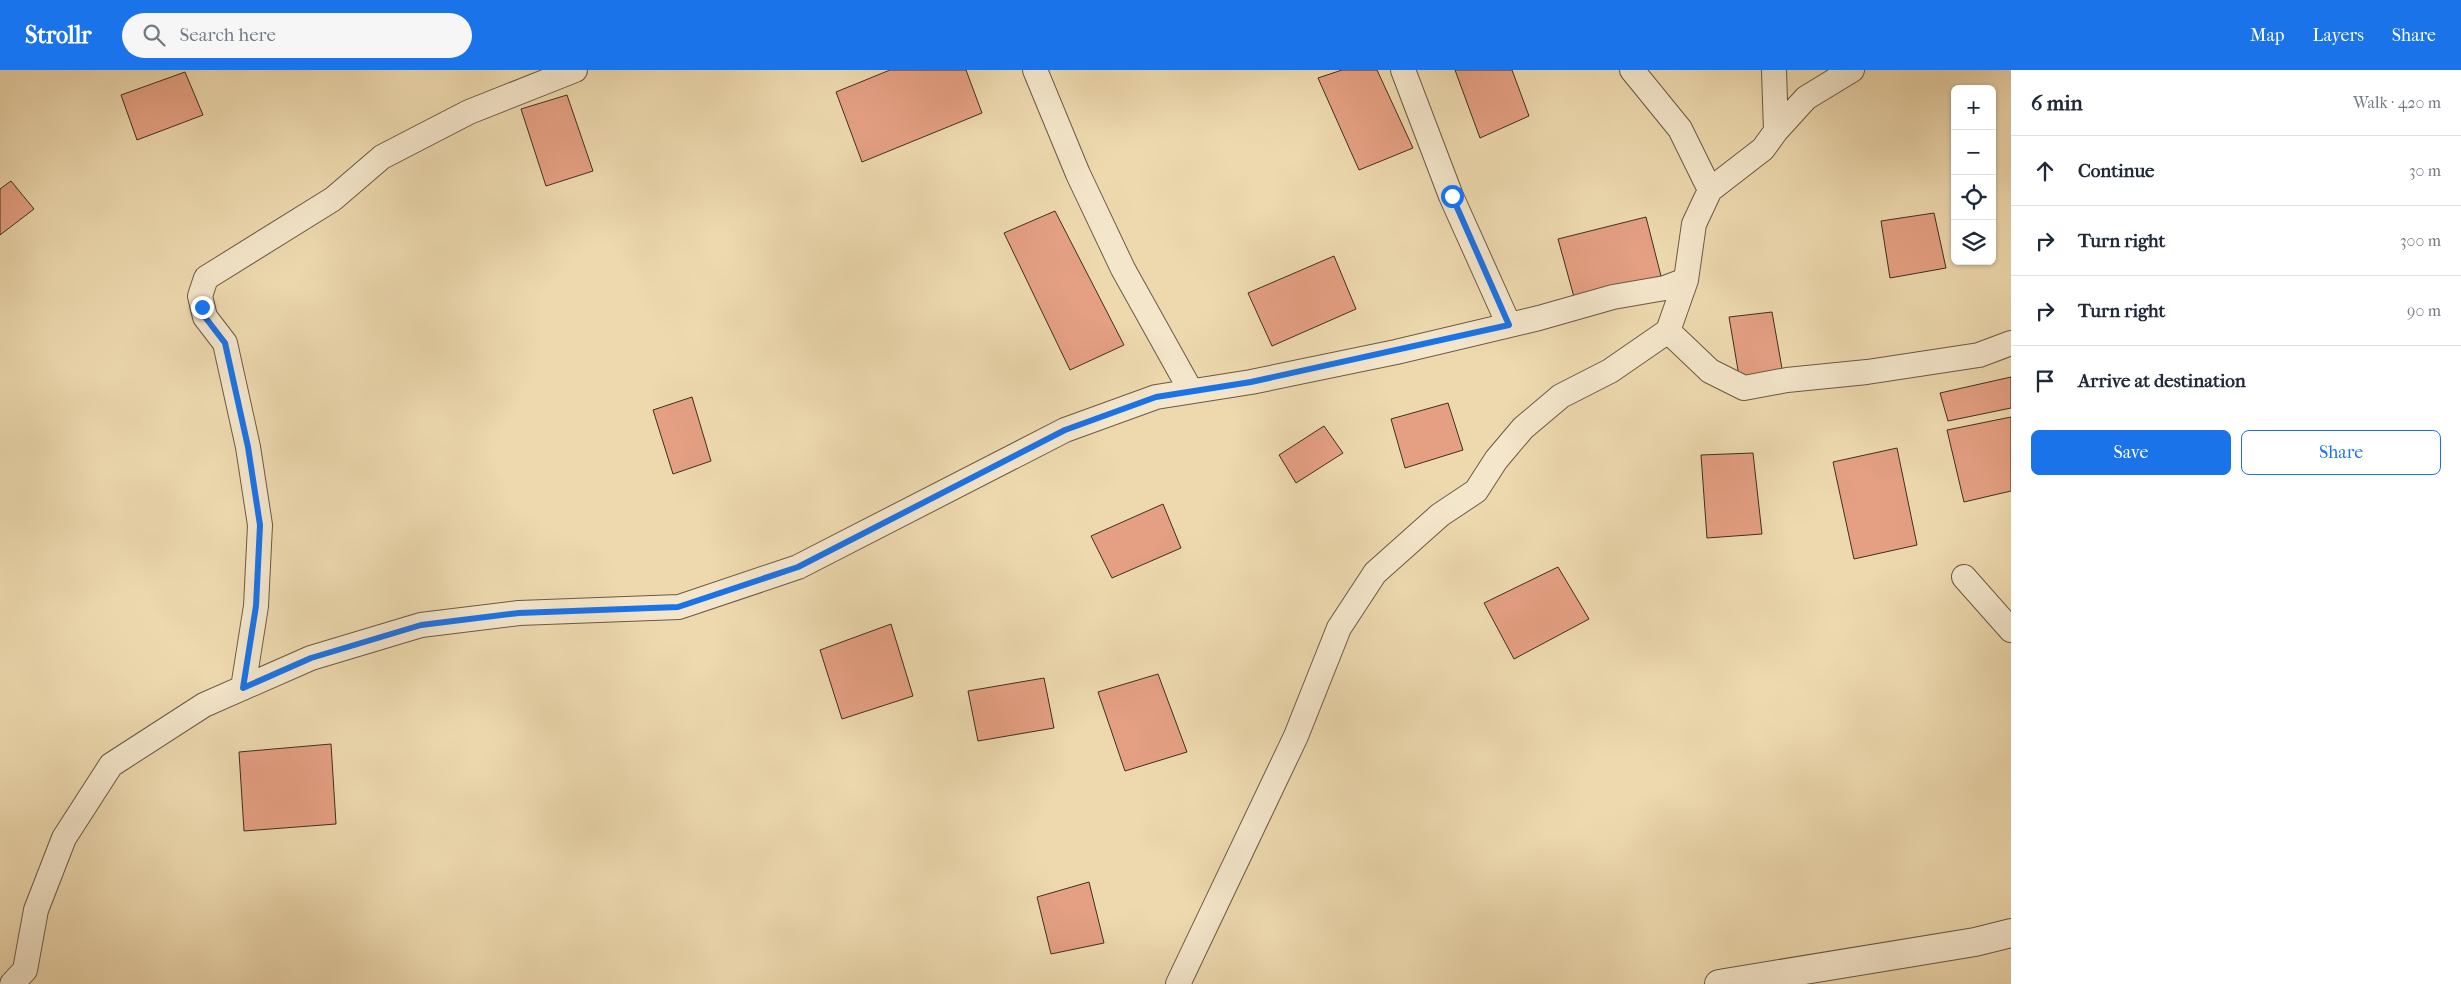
<!DOCTYPE html>
<html lang="en">
<head>
<meta charset="utf-8">
<style>
	:root { --surface:#fff; --page:#f6f6f7; --text:#1f2937; --muted:#747a83; --line:#e0e1e3; --accent:#1a73e8 }
	body { margin:0; font-family:"IM FELL French Canon",serif; background:var(--page); color:var(--text) }
	.controls { position:absolute; right:15px; top:15px; display:grid; overflow:hidden; border-radius:8px; box-shadow:0 1px 4px #0004 }
	.controls button { width:45px; height:45px; display:grid; place-items:center; padding:0; border:0; border-bottom:1px solid var(--line); background:var(--surface); color:var(--text); font:25px sans-serif }
	.stop { position:absolute; width:15px; height:15px; margin:-11px; border:4px solid #1a73e8; border-radius:50%; background:#fff }
	.stop.end { background:#1a73e8; border-color:#fff; box-shadow:0 1px 5px #0008 }
	.list { margin:0; padding:0; list-style:none }
	h2 { display:flex; justify-content:space-between; align-items:center; height:65px; margin:0; padding:0 20px; font-size:21px }
	h2 small { font-size:16px; font-weight:400; color:var(--muted) }
	.list li { display:grid; grid-template-columns:32px 1fr auto; gap:15px; align-items:center; box-sizing:border-box; height:70px; padding:0 20px; border-top:1px solid var(--line) }
	.list b { display:block; font-size:19px; white-space:nowrap }
	.list em { font-size:16px; font-style:normal; color:var(--muted) }
	.actions { display:flex; gap:10px; padding:15px 20px }
	.actions a { flex:1; padding:11px 0; border:1px solid var(--accent); border-radius:8px; text-align:center; font-size:18px; color:var(--accent) }
	.actions .main { background:var(--accent); color:#fff }
	.icon { flex:none; width:28px; height:28px; fill:none; stroke:currentColor; stroke-width:2; stroke-linecap:round; stroke-linejoin:round }
	.map { position:relative; flex:none; width:2011px; height:914px; overflow:hidden }
	header { display:flex; align-items:center; gap:30px; box-sizing:border-box; height:70px; padding:0 25px; background:var(--accent); color:#fff }
	header strong { font-size:24px }
	nav { display:flex; gap:28px; margin-inline-start:auto; font-size:18px }
	.search { width:350px; height:45px; background:var(--page); display:flex; align-items:center; gap:12px; box-sizing:border-box; padding:0 18px; border-radius:28px; color:var(--muted); font-size:19px }
	main { display:flex }
	aside { flex:1; background:var(--surface) }
	.map>svg:first-child { display:block }
	.building { fill:#e5a083; stroke:#3f2e21 }
	.lines { fill:none; stroke-linecap:round; stroke-linejoin:round }
	.minor-casing { stroke:#6b5944; stroke-width:26 }
	.tertiary-casing { stroke:#6b5944; stroke-width:30 }
	.minor { stroke:#f4e6cb; stroke-width:24 }
	.tertiary { stroke:#f4e6cb; stroke-width:28 }
	.route { stroke:#1a73e8; stroke-width:6 }
</style>
</head>
<body>
<header>
<strong>Strollr</strong>
<div class="search"><svg class="icon" aria-label="search" viewBox="0 0 24 24"><circle cx="10" cy="10" r="6"/><path d="M15 15l6 6"/></svg>Search here</div>
<nav><a>Map</a><a>Layers</a><a>Share</a></nav>
</header>
<main>
<div class="map">
<svg width="2011" height="914" viewBox="0 0 2011 914">
	<rect width="100%" height="100%" fill="#eed9af"/>
	<filter id="stains"><feTurbulence type="fractalNoise" baseFrequency=".004" numOctaves="4"/><feColorMatrix values="0 0 0 0 .2 0 0 0 0 .09 0 0 0 0 .02 0 0 0 .5 -.17"/></filter>
	<radialGradient id="worn" r=".72"><stop offset=".6" stop-color="#630" stop-opacity="0"/><stop offset="1" stop-color="#630" stop-opacity=".3"/></radialGradient>
	<path class="building" d="M890 0H966L982 43 862 92 836 22Z
		M1342 0H1377L1413 78 1359 100 1318 8Z
		M1455 0H1512L1529 46 1480 68Z
		M185 2 203 45 137 70 121 25Z
		M567 25 593 101 546 116 521 39Z
		M11 111 34 139 0 165V119Z
		M1055 141 1124 275 1070 300 1004 163Z
		M1934 143 1946 198 1890 208 1881 151Z
		M1646 147 1661 206 1574 227 1558 169Z
		M1334 186 1356 239 1272 276 1248 223Z
		M1772 242 1783 304 1740 312 1729 247Z
		M2011 307V338L1948 351 1940 323Z
		M692 327 711 391 673 404 653 340Z
		M1448 333 1463 380 1405 398 1391 349Z
		M2011 347V421L1964 432 1947 360Z
		M1324 356 1343 383 1296 413 1279 385Z
		M1897 378 1917 475 1854 489 1833 392Z
		M1753 383 1762 464 1707 468 1701 385Z
		M1163 434 1181 478 1112 508 1091 466Z
		M1558 497 1589 549 1514 589 1484 533Z
		M891 554 913 626 842 649 820 580Z
		M1158 604 1187 682 1125 701 1098 622Z
		M1044 608 1054 658 978 671 968 621Z
		M331 674 336 754 244 761 239 682Z
		M1089 812 1104 873 1051 884 1037 827Z"/>
	<g class="lines">
		<defs>
			<path id="minor" d="M1035 0 1078 104 1123 199 1191 321
				M1403 0 1451 126 1509 255
				M1632 0 1680 59 1710 120
				M1776 61 1806 28 1852 0
				M1668 261 1710 301 1744 318 1787 310 1867 302 1979 285 2011 273
				M1964 507 2011 560
				M243 618 256 536 260 455 248 377 225 273 205 247 200 226 206 208 333 129 382 87 469 42 575 0
				M12 914 25 900 36 840 64 768 111 695 204 635 311 588 421 555 519 543 679 537 798 497 1065 360 1156 327 1251 312 1396 282 1539 248 1613 227 1665 218 1686 210
				M1178 914 1296 666 1339 558 1375 503 1440 445 1476 421 1496 390 1523 358 1561 326 1610 301 1668 261 1686 210 1694 154 1710 120 1763 79 1776 61 1774 0"/>
			<path id="tertiary" d="M1719 914 1975 872 2011 863"/>
		</defs>
		<use href="#minor" class="minor-casing"/>
		<use href="#tertiary" class="tertiary-casing"/>
		<use href="#minor" class="minor"/>
		<use href="#tertiary" class="tertiary"/>
	</g>
	<g class="lines">
		<path class="route" d="M202 237 205 247 225 273 248 377 260 455 256 536 243 618 311 588 421 555 519 543 678 537 798 497 1065 360 1156 327 1251 312 1509 255 1452 126"/>
	</g>
	<rect width="100%" height="100%" filter="url(#stains)"/>
	<rect width="100%" height="100%" fill="url(#worn)"/>
</svg>
<div class="controls">
<button>+</button>
<button>−</button>
<button><svg class="icon" aria-label="locate" viewBox="0 0 24 24"><circle cx="12" cy="12" r="6"/><path d="M12 2v4M12 18v4M2 12h4M18 12h4"/></svg></button>
<button><svg class="icon" aria-label="layers" viewBox="0 0 24 24"><path d="M12 4l9 5-9 5-9-5zM3 14l9 5 9-5"/></svg></button>
</div>
<div class="stop" style="left:1452px;top:126px"></div>
<div class="stop end" style="left:202px;top:237px"></div>
</div>
<aside>
<h2>6 min<small>Walk · 420 m</small></h2>
<ul class="list">
<li><svg class="icon" aria-label="ahead" viewBox="0 0 24 24"><path d="M12 20V5M6 11l6-6 6 6"/></svg><div><b>Continue</b></div><em>30 m</em></li>
<li><svg class="icon" aria-label="right" viewBox="0 0 24 24"><path d="M7 20v-9h11M14 6l5 5-5 5"/></svg><div><b>Turn right</b></div><em>300 m</em></li>
<li><svg class="icon" aria-label="right" viewBox="0 0 24 24"><path d="M7 20v-9h11M14 6l5 5-5 5"/></svg><div><b>Turn right</b></div><em>90 m</em></li>
<li><svg class="icon" aria-label="arrive" viewBox="0 0 24 24"><path d="M6 21V4h12l-3 4 3 4H6"/></svg><div><b>Arrive at destination</b></div></li>
</ul>
<div class="actions"><a class="main">Save</a><a>Share</a></div>
</aside>
</main>
</body>
</html>
